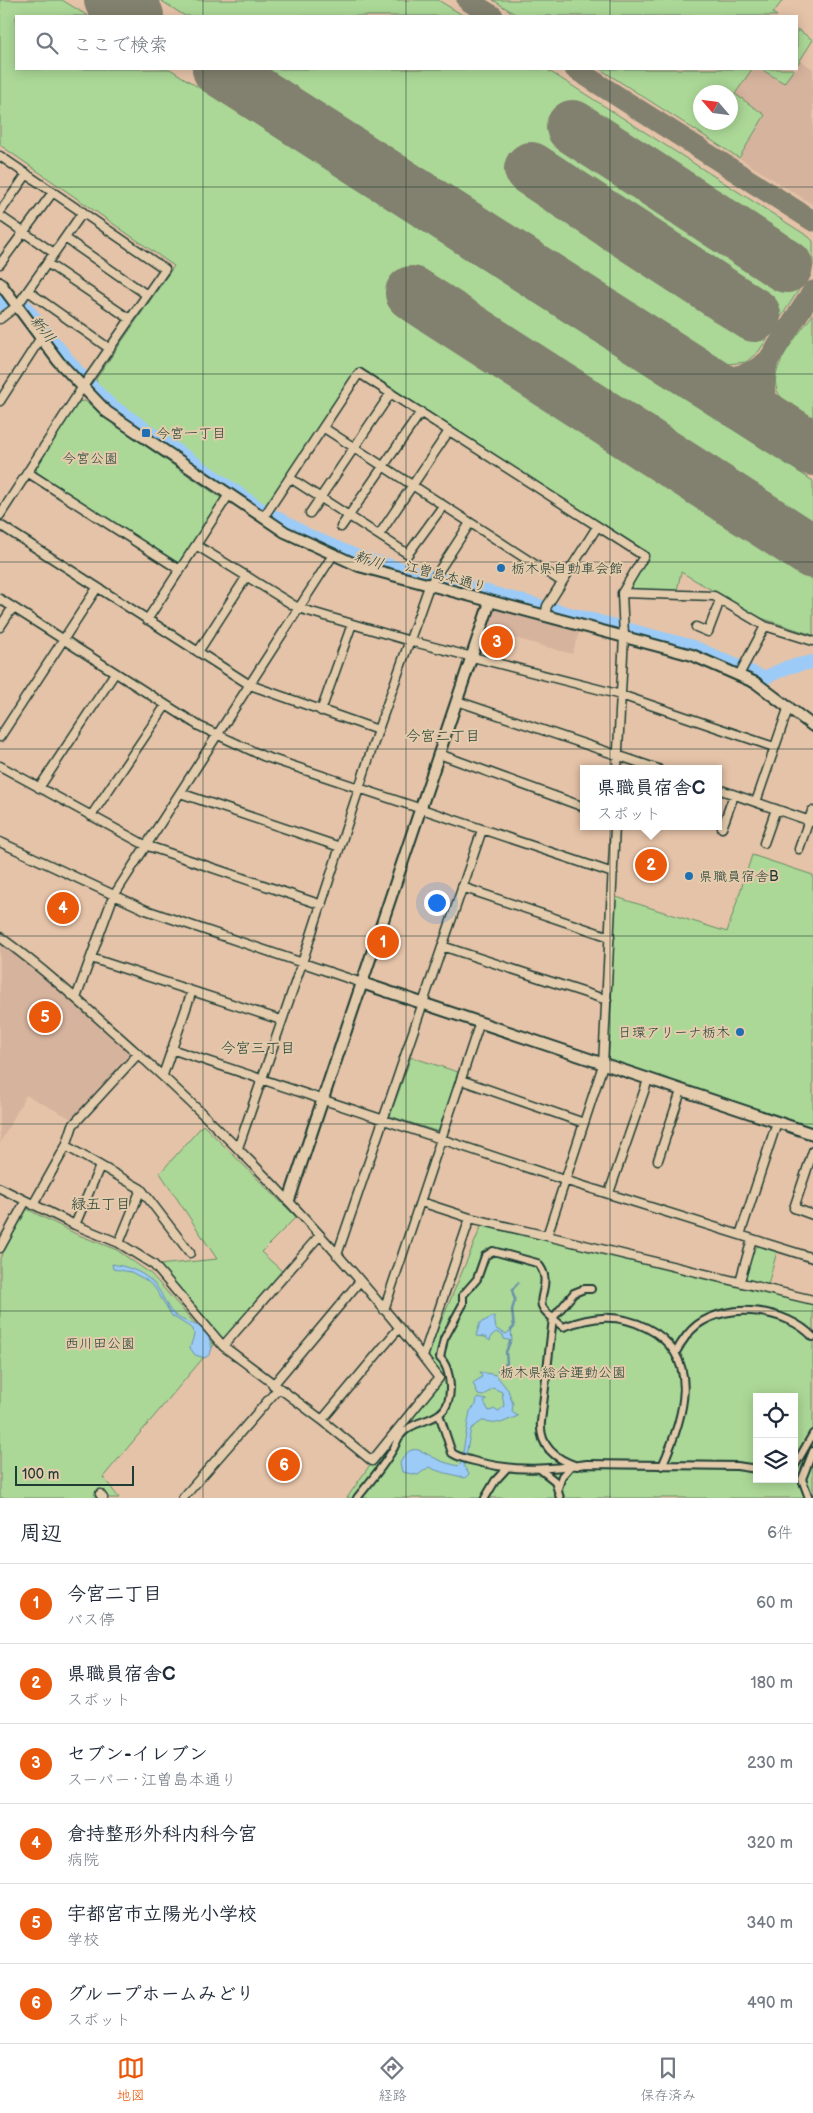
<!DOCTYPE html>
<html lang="ja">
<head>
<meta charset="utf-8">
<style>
	:root { --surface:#fff; --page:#f2f2f3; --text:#1f2937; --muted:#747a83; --line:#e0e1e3; --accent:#ea580c }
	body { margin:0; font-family:"Balsamiq Sans","Klee One",sans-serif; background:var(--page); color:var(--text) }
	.controls { position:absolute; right:15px; bottom:15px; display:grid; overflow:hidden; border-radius:0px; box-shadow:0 2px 12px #0003 }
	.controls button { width:45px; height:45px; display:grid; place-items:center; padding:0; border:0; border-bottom:1px solid var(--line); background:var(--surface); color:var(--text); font:25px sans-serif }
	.compass { position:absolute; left:693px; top:85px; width:45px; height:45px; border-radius:50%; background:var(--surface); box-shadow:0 2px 12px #0003; rotate:298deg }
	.scale { position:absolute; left:15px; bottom:12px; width:119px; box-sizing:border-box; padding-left:5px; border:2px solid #1f3d34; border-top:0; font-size:14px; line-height:18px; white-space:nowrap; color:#1f3d34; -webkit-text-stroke:4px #e4cbac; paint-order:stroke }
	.you { position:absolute; left:436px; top:902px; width:18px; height:18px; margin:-12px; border:4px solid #fff; border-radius:50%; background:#1a73e8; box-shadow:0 0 0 8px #1a73e833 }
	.badge { display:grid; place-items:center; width:32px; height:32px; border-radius:50%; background:var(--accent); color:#fff; font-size:16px; font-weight:700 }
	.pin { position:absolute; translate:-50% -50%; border:2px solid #fff; box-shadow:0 1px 5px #0006 }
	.popup { position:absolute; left:580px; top:765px; width:142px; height:65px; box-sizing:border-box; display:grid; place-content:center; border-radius:0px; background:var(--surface); filter:drop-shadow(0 1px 4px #0005); font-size:16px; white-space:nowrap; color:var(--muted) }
	.popup b { font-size:19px; color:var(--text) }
	.popup::after { content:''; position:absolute; left:50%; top:100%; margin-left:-10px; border:10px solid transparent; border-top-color:var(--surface) }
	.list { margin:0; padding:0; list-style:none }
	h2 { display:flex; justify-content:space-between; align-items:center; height:65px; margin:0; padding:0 20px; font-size:21px }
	h2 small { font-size:16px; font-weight:400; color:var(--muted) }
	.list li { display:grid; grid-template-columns:32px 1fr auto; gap:15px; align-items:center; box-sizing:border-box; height:80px; padding:0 20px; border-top:1px solid var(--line) }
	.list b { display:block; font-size:19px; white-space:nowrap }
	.list p { margin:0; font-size:16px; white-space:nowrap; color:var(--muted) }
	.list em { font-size:16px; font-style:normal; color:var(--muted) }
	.icon { flex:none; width:28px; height:28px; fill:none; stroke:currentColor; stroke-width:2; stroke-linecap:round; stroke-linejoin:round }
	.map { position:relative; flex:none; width:813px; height:1498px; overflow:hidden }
	.search { position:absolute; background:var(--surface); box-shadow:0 2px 12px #0003; left:15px; right:15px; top:15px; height:55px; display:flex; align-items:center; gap:12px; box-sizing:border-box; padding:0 18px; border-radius:0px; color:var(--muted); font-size:19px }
	.sheet { height:545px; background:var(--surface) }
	nav { display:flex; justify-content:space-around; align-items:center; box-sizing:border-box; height:70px; border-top:1px solid var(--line); background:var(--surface); font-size:14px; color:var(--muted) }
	nav a { display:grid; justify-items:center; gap:2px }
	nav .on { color:var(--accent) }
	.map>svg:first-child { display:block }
	.built { fill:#d6b39d }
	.green { fill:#abd897; stroke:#658a66; fill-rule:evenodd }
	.water { fill:#9ccbf7; stroke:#6a92a9 }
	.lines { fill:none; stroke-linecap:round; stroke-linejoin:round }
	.stream { stroke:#6a92a9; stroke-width:2.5 }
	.river { stroke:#9ccbf7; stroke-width:14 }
	.taxiway { stroke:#82806e; stroke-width:21 }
	.runway { stroke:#82806e; stroke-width:54 }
	.pedestrian-casing { stroke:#1f3d34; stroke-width:10 }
	.minor-casing { stroke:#1f3d34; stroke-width:11 }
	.tertiary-casing { stroke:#1f3d34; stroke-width:14 }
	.pedestrian { stroke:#e4cbac; stroke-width:6 }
	.minor { stroke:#e4cbac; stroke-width:8 }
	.tertiary { stroke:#e4cbac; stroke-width:10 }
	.grid { fill:none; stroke:#1f3d34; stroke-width:1; stroke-opacity:0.55 }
	.poi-dot { fill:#1f6fb2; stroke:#e4cbac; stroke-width:2 }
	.labels { text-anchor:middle; stroke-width:4; stroke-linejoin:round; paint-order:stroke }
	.poi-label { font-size:14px; fill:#1f3d34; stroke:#e4cbac; text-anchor:start }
	.park-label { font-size:14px; fill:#264539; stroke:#e4cbac }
	.street-label { font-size:14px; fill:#1f3d34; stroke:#e4cbac }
	.water-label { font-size:15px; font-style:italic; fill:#25443e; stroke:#e4cbac }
	.neighbourhood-label { font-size:15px; fill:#1f3d34; stroke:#e4cbac }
</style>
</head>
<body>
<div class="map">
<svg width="813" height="1498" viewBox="0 0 813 1498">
	<rect width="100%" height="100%" fill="#e5c3a8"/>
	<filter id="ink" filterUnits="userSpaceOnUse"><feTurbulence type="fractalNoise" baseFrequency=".02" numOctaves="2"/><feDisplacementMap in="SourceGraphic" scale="10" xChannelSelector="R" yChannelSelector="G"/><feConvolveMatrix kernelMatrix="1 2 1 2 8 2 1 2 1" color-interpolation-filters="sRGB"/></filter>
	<g filter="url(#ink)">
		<path class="built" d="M800 60 813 69V205L739 158 765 115 735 94 752 69H761L784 83 794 69H797Z
			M494 608 580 630 572 654 511 637 503 660 479 652Z
			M0 942 49 981 130 1053 72 1119 26 1095 0 1143Z"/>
		<path class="green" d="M0 0H62L88 16H16V69H170L813 481V635L758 617 681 572 677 591 628 589 648 552 605 527 360 367 270 505 264 507 99 391 96 379 174 266 0 145Z
			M160 0H438L464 16H185Z
			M493 0H783L773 13 777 16H518Z
			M797 29 813 40 797 65Z
			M267 69H546L809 237 813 241V266L811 271 759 351 746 362 728 364Z
			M600 69H752L735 94 765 115 739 158ZM700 92H730V122H700Z
			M761 69H794L784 83Z
			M813 314V418C804 412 791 407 783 399 759 376 799 335 813 314Z
			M85 401 118 427 221 498 181 562 176 563 37 473 36 465 77 402Z
			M752 855 813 875V1128L608 1061 616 897 727 932Z
			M411 1057 458 1072 439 1132 390 1116Z
			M203 1125 296 1217 261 1252 283 1272 228 1337 222 1339 158 1265 217 1259 160 1173Z
			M27 1209 76 1234 117 1250 151 1274 214 1345 103 1477 119 1498H0V1258Z
			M483 1222 726 1277 813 1305V1498H347L374 1459 438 1381 428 1353ZM757 1397H794V1479H757Z
			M759 1246 777 1251 768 1285 747 1279 745 1276 753 1249Z"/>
		<path class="water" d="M112 1264C130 1267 148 1273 159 1290 164 1298 168 1310 176 1316 193 1328 206 1320 212 1348L210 1354 205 1358 195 1355 190 1348 194 1335 193 1329 172 1316 155 1288 146 1280 131 1272 113 1269Z
			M494 1316 496 1329 506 1334 511 1330 512 1341 504 1339 503 1335 496 1332 491 1336 490 1341 485 1337 476 1336 480 1323Z
			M480 1372 496 1375 508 1390 513 1404 512 1412 518 1416 501 1423 482 1421 471 1429 464 1466 469 1474 465 1478C453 1474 440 1473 429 1467L418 1475 402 1472 400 1463C412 1439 422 1453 439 1460 445 1463 452 1464 458 1466L461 1463 470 1411 476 1405 477 1398 487 1400 484 1402 489 1411 495 1409 499 1411 504 1406 502 1392 493 1388 483 1396 478 1395 473 1383 482 1377Z"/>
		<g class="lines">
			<path class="stream" d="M511 1330 514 1327 512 1310 515 1300 512 1290 518 1283
				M498 1371 507 1363 506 1352 510 1342"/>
			<path class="river" d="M0 299 6 306 21 302 80 375 109 404 259 508 311 537 360 558 693 647 764 678 788 667 813 662"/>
			<path class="taxiway" d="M467 0 493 16
				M575 69 813 221
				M694 373C721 381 748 379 769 359
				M776 426C764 406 761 381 769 359L813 291"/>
			<path class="runway" d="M111 0 137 16
				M219 69 813 449
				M573 127 786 266
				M531 169 754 315
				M412 293 813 552"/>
			<defs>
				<path id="pedestrian" d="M676 1352C682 1341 688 1332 697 1325 729 1301 787 1309 813 1337
					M439 1414 452 1453C461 1459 471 1460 482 1463 519 1472 550 1469 587 1464L737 1466 757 1469
					M577 1466C555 1459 539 1446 541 1422L553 1318 574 1293 584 1289H591
					M794 1467 813 1434
					M541 1470 555 1481 560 1498
					M558 1488 562 1476 569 1468
					M357 1498C369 1483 382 1468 392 1451 395 1447 396 1442 399 1437 410 1422 426 1423 439 1414 455 1404 452 1369 440 1358L444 1339 463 1304V1295L477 1279 485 1256 493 1251 537 1263C554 1280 536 1298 543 1308 547 1315 557 1321 563 1327 593 1316 618 1313 647 1328 704 1357 683 1420 662 1466
					M485 1498 495 1481 506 1469
					M809 1498 802 1479 813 1451"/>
				<path id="minor" d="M0 156 165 269 82 388 0 515
					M0 212 27 174
					M0 216 54 253
					M65 238 147 295
					M47 263 130 319
					M0 264 53 192
					M28 291 110 349
					M0 319 17 306 83 212
					M0 401 40 339
					M324 428 562 582
					M27 472 180 570
					M290 478 408 554 443 506
					M310 513 391 393
					M263 518 359 373 644 556 622 593 624 636 617 769
					M0 525 250 685 378 730
					M341 527 421 412
					M379 535 449 431
					M196 545 298 608 410 641 621 695 774 747
					M622 593 714 596 765 626 813 641
					M0 599 199 726 263 756 613 873
					M545 616 547 606 597 527
					M147 620 228 496
					M0 627 13 607
					M696 627 708 632 720 600
					M198 652 247 576
					M739 675 765 626
					M457 701 658 769
					M321 711 352 624
					M0 737 97 588
					M439 754 584 807
					M0 766 145 845 322 905
					M39 788 115 673
					M718 789 813 822
					M180 793 340 847
					M756 802 789 706
					M91 816 166 705
					M722 828 734 795
					M0 842 146 910 362 983
					M764 843 776 809
					M799 849 812 811
					M462 887 610 937
					M0 937C48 972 91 1012 136 1052 246 1151 349 1260 439 1378L372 1461 322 1420 223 1346 154 1265 119 1243 75 1225 0 1188
					M442 946 607 1000
					M91 958 281 1020
					M76 998 113 897 333 555
					M171 1049 564 1180 813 1258
					M163 1075 192 991
					M461 1080 584 1123
					M66 1146 141 1189 190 1253
					M238 1148 302 963 378 730 429 586 470 523
					M813 1151 794 1208 813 1215
					M658 1160 681 1091
					M609 1193 648 1080
					M421 1202 470 1218
					M33 1205 66 1146 73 1125 138 1054
					M75 1225 100 1166
					M740 1235 777 1122
					M547 1236 813 1300
					M119 1243 141 1189
					M0 1248 25 1202
					M337 1255 482 830
					M740 1281 752 1239
					M384 1310 480 1022
					M223 1346 320 1235
					M423 1357 470 1218 547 1236 603 1065 615 826
					M273 1385 360 1281
					M322 1420 399 1328
					M100 1494 103 1498
					M183 1498 278 1389"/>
				<path id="tertiary" d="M0 283 59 362 107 412 285 532 359 566 692 655 756 683 813 726
					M362 983 813 1134
					M289 1200 490 602"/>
			</defs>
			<use href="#pedestrian" class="pedestrian-casing"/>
			<use href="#minor" class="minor-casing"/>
			<use href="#tertiary" class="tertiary-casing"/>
			<use href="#pedestrian" class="pedestrian"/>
			<use href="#minor" class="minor"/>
			<use href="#tertiary" class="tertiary"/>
		</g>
	</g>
	<path class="grid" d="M203 0V16M406 0V16M610 0V16M203 69V1498M406 69V1498M610 69V1498M0 187H813M0 374H813M0 562H813M0 749H813M0 936H813M0 1124H813M0 1311H813"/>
	<g class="poi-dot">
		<rect x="141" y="428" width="10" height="10" rx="2.5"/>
		<circle cx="501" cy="568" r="5"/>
		<circle cx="689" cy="876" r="5"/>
		<circle cx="740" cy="1032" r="5"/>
	</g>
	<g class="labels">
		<g class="poi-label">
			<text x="156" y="438">今宮一丁目</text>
			<text x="511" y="573">栃木県自動車会館</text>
			<text x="699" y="881">県職員宿舎B</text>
			<text x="730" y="1037" text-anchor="end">日環アリーナ栃木</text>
		</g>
		<g class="park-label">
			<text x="90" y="463">今宮公園</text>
			<text x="100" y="1348">西川田公園</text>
			<text x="563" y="1377">栃木県総合運動公園</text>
		</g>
		<g class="street-label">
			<text transform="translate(446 576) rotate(15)" y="5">江曽島本通り</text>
		</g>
		<g class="water-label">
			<text transform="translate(43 329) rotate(51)" y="5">新川</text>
			<text transform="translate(369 560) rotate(18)" y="5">新川</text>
		</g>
		<g class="neighbourhood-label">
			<text x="443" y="741">今宮二丁目</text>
			<text x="258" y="1053">今宮三丁目</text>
			<text x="101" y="1209">緑五丁目</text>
		</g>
	</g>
</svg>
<div class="controls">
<button><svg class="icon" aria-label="locate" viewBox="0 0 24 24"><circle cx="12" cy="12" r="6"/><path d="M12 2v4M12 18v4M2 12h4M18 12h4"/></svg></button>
<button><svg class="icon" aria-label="layers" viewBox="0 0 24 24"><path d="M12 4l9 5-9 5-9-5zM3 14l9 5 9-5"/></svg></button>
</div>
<svg class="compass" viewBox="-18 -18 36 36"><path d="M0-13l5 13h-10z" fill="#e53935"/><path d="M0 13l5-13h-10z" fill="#747a83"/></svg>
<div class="scale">100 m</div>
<div class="you"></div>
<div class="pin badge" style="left:383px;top:942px">1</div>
<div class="pin badge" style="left:651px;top:865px">2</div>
<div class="popup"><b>県職員宿舎C</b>スポット</div>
<div class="pin badge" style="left:497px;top:642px">3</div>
<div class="pin badge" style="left:63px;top:908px">4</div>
<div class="pin badge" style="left:45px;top:1017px">5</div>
<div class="pin badge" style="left:284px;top:1465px">6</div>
<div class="search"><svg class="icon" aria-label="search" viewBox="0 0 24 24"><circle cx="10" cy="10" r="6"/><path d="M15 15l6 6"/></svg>ここで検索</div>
</div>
<section class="sheet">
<h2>周辺<small>6件</small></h2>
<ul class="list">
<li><span class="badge">1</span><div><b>今宮二丁目</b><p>バス停</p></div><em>60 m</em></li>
<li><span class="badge">2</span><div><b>県職員宿舎C</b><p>スポット</p></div><em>180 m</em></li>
<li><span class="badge">3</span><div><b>セブン-イレブン</b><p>スーパー · 江曽島本通り</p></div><em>230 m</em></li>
<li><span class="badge">4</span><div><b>倉持整形外科内科今宮</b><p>病院</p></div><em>320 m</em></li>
<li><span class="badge">5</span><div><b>宇都宮市立陽光小学校</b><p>学校</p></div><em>340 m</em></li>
<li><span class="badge">6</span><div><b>グループホームみどり</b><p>スポット</p></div><em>490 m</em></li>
</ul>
</section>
<nav>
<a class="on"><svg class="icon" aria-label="map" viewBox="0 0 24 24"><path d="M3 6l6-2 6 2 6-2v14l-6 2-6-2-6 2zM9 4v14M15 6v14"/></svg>地図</a>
<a><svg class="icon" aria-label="directions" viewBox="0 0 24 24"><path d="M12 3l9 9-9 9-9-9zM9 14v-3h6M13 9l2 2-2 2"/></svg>経路</a>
<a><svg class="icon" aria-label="saved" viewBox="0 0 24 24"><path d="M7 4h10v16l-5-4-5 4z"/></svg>保存済み</a>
</nav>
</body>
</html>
